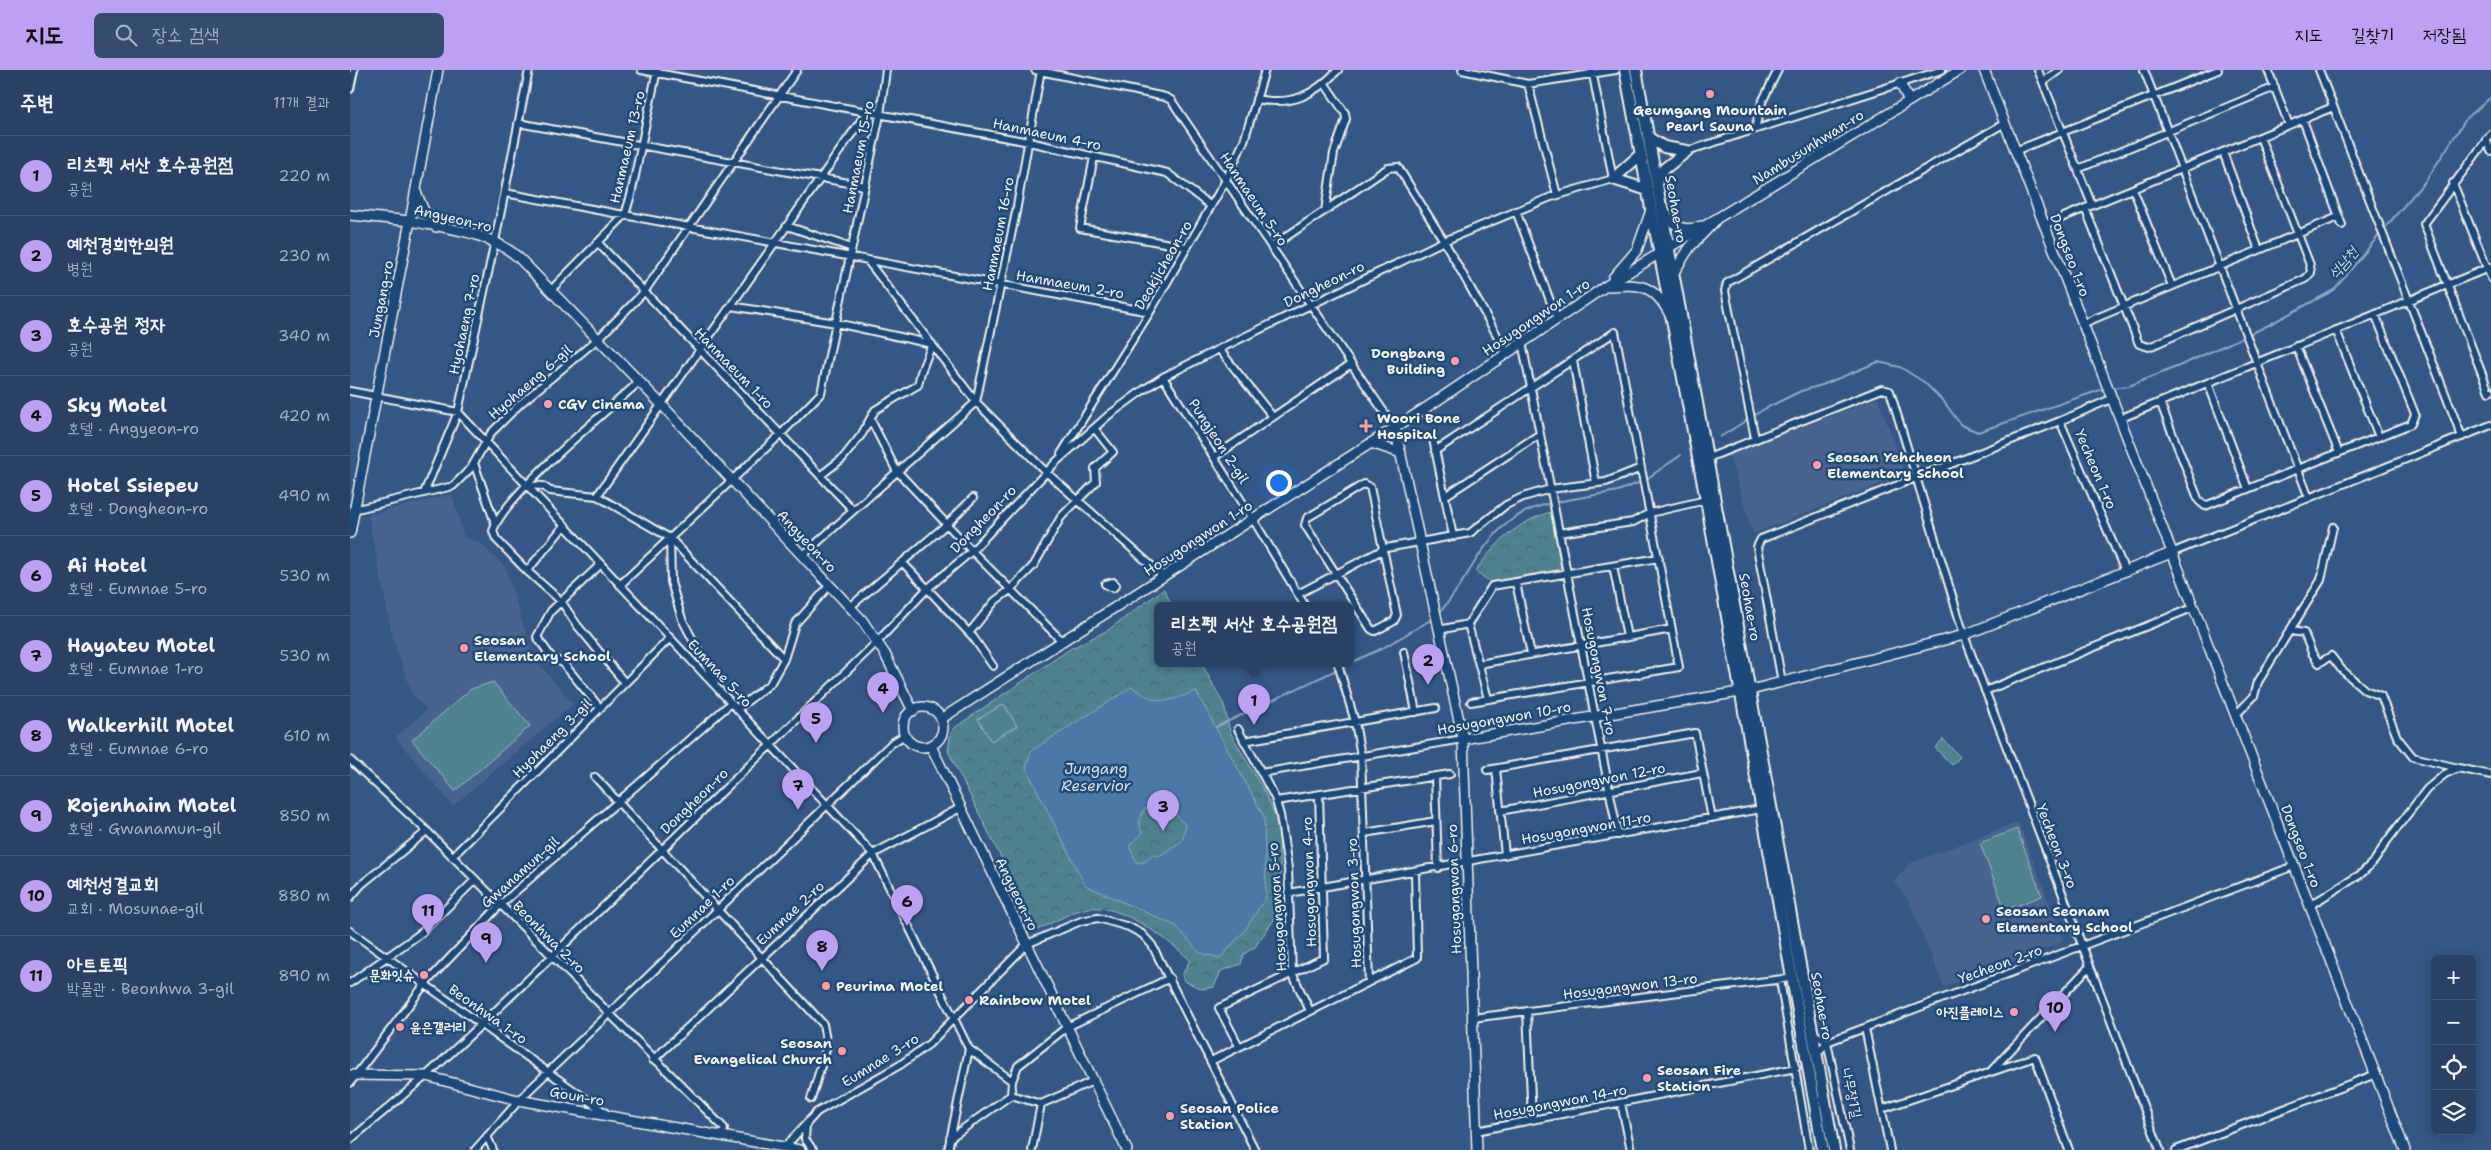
<!DOCTYPE html>
<html lang="ko">
<head>
<meta charset="utf-8">
<style>
	:root { --surface:#284164; --page:#344c6d; --text:#f1f3f6; --muted:#a5afbf; --line:#445a78; --accent:#bca0f2 }
	body { margin:0; font-family:"Shantell Sans","Poor Story",sans-serif; background:var(--page); color:var(--text) }
	.controls { position:absolute; right:15px; bottom:15px; display:grid; overflow:hidden; border-radius:8px; box-shadow:0 2px 12px #0003 }
	.controls button { width:45px; height:45px; display:grid; place-items:center; padding:0; border:0; border-bottom:1px solid var(--line); background:var(--surface); color:var(--text); font:25px sans-serif }
	.you { position:absolute; left:928px; top:412px; width:18px; height:18px; margin:-12px; border:4px solid #fff; border-radius:50%; background:#1a73e8; box-shadow:0 0 0 8px #1a73e833 }
	.badge { display:grid; place-items:center; width:32px; height:32px; border-radius:50%; background:var(--accent); color:#111; font-size:16px; font-weight:700 }
	.pin { position:absolute; translate:-50% -41px; filter:drop-shadow(0 1px 2px #0008) }
	.pin::after { content:''; position:absolute; top:26px; width:18px; height:15px; background:inherit; clip-path:polygon(0 0,100% 0,50% 100%) }
	.popup { position:absolute; left:804px; top:532px; width:200px; height:65px; box-sizing:border-box; display:grid; place-content:center; border-radius:8px; background:var(--surface); filter:drop-shadow(0 1px 4px #0005); font-size:16px; white-space:nowrap; color:var(--muted) }
	.popup b { font-size:19px; color:var(--text) }
	.popup::after { content:''; position:absolute; left:50%; top:100%; margin-left:-10px; border:10px solid transparent; border-top-color:var(--surface) }
	.list { margin:0; padding:0; list-style:none }
	h2 { display:flex; justify-content:space-between; align-items:center; height:65px; margin:0; padding:0 20px; font-size:21px }
	h2 small { font-size:16px; font-weight:400; color:var(--muted) }
	.list li { display:grid; grid-template-columns:32px 1fr auto; gap:15px; align-items:center; box-sizing:border-box; height:80px; padding:0 20px; border-top:1px solid var(--line) }
	.list b { display:block; font-size:19px; white-space:nowrap }
	.list p { margin:0; font-size:16px; white-space:nowrap; color:var(--muted) }
	.list em { font-size:16px; font-style:normal; color:var(--muted) }
	.icon { flex:none; width:28px; height:28px; fill:none; stroke:currentColor; stroke-width:2; stroke-linecap:round; stroke-linejoin:round }
	.map { position:relative; flex:none; width:2141px; height:1080px; overflow:hidden }
	header { display:flex; align-items:center; gap:30px; box-sizing:border-box; height:70px; padding:0 25px; background:var(--accent); color:#111 }
	header strong { font-size:24px }
	nav { display:flex; gap:28px; margin-inline-start:auto; font-size:18px }
	.search { width:350px; height:45px; background:var(--page); display:flex; align-items:center; gap:12px; box-sizing:border-box; padding:0 18px; border-radius:8px; color:var(--muted); font-size:19px }
	main { display:flex }
	aside { flex:1; background:var(--surface) }
	.map>svg:first-child { display:block }
	.built { fill:#486390 }
	.forest { fill:url(#forest-crowns); stroke:#a2babc }
	.pitch { fill:#4f828f; stroke:#a2babc }
	.water { fill:#4b78a6; stroke:#8fa8c0; fill-rule:evenodd }
	.lines { fill:none; stroke-linecap:round; stroke-linejoin:round }
	.stream { stroke:#8fa8c0; stroke-width:2 }
	.minor-tunnel { stroke:#526e95; stroke-width:6; stroke-dasharray:6 3; stroke-linecap:butt }
	.minor-casing { stroke:#f4f1e8; stroke-width:10 }
	.tertiary-casing { stroke:#f4f1e8; stroke-width:12 }
	.secondary-casing { stroke:#f4f1e8; stroke-width:12 }
	.primary-casing { stroke:#f4f1e8; stroke-width:14 }
	.minor { stroke:#1f4a7a; stroke-width:6 }
	.tertiary { stroke:#1f4a7a; stroke-width:9 }
	.secondary { stroke:#1f4a7a; stroke-width:9 }
	.primary { stroke:#1f4a7a; stroke-width:10 }
	.poi-dot { fill:#ff9aa2; stroke:#1f4a7a; stroke-width:2 }
	.labels { text-anchor:middle; stroke-width:5; stroke-linejoin:round; paint-order:stroke }
	.poi-label { font-size:14px; font-weight:bold; fill:#f4f1e8; stroke:#1f4a7a; text-anchor:start }
	.street-label { font-size:14px; fill:#f4f1e8; stroke:#1f4a7a }
	.water-label { font-size:15px; font-style:italic; fill:#dbdfde; stroke:#1f4a7a }
</style>
</head>
<body>
<header>
<strong>지도</strong>
<div class="search"><svg class="icon" aria-label="search" viewBox="0 0 24 24"><circle cx="10" cy="10" r="6"/><path d="M15 15l6 6"/></svg>장소 검색</div>
<nav><a>지도</a><a>길찾기</a><a>저장됨</a></nav>
</header>
<main>
<aside>
<h2>주변<small>11개 결과</small></h2>
<ul class="list">
<li><span class="badge">1</span><div><b>리츠펫 서산 호수공원점</b><p>공원</p></div><em>220 m</em></li>
<li><span class="badge">2</span><div><b>예천경희한의원</b><p>병원</p></div><em>230 m</em></li>
<li><span class="badge">3</span><div><b>호수공원 정자</b><p>공원</p></div><em>340 m</em></li>
<li><span class="badge">4</span><div><b>Sky Motel</b><p>호텔 · Angyeon-ro</p></div><em>420 m</em></li>
<li><span class="badge">5</span><div><b>Hotel Ssiepeu</b><p>호텔 · Dongheon-ro</p></div><em>490 m</em></li>
<li><span class="badge">6</span><div><b>Ai Hotel</b><p>호텔 · Eumnae 5-ro</p></div><em>530 m</em></li>
<li><span class="badge">7</span><div><b>Hayateu Motel</b><p>호텔 · Eumnae 1-ro</p></div><em>530 m</em></li>
<li><span class="badge">8</span><div><b>Walkerhill Motel</b><p>호텔 · Eumnae 6-ro</p></div><em>610 m</em></li>
<li><span class="badge">9</span><div><b>Rojenhaim Motel</b><p>호텔 · Gwanamun-gil</p></div><em>850 m</em></li>
<li><span class="badge">10</span><div><b>예천성결교회</b><p>교회 · Mosunae-gil</p></div><em>880 m</em></li>
<li><span class="badge">11</span><div><b>아트토픽</b><p>박물관 · Beonhwa 3-gil</p></div><em>890 m</em></li>
</ul>
</aside>
<div class="map">
<svg width="2141" height="1080" viewBox="0 0 2141 1080">
	<defs>
		<pattern id="forest-crowns" width="20" height="18" patternUnits="userSpaceOnUse" patternTransform="scale(1.25)"><rect width="20" height="18" fill="#4f828f"/><path d="M2 6a3 3 0 1 1 6 0M12 15a3 3 0 1 1 6 0" fill="none" stroke="#4c686e"/></pattern>
	</defs>
	<rect width="100%" height="100%" fill="#355786"/>
	<filter id="ink" filterUnits="userSpaceOnUse"><feTurbulence type="fractalNoise" baseFrequency=".02" numOctaves="2"/><feDisplacementMap in="SourceGraphic" scale="10" xChannelSelector="R" yChannelSelector="G"/><feConvolveMatrix kernelMatrix="1 2 1 2 8 2 1 2 1" color-interpolation-filters="sRGB"/></filter>
	<g filter="url(#ink)">
		<path class="built" d="M1528 328 1555 404 1403 464 1379 385Z
			M102 424 114 467 132 474 156 499 183 587 223 634 103 736 45 667 77 640 62 624 43 569 18 445Z
			M1668 752 1713 867 1710 873 1594 917 1558 830 1544 812 1559 794Z"/>
		<path class="forest" d="M1201 442 1211 499 1140 512 1125 501C1146 473 1166 452 1201 442Z
			M814 519 822 536H808V594H852L874 635 880 662 913 719 925 745 929 767 932 838 905 877 894 884 891 894 871 901 864 917 852 919 834 911 832 905 840 890C819 870 771 834 740 838 722 840 704 853 687 860L598 681 601 662 607 656 720 579 758 560Z
			M1593 669 1610 687 1602 695 1585 678Z"/>
		<path class="pitch" d="M143 612 180 656 105 721 62 670 121 619Z
			M654 634 667 656 641 671 628 649Z
			M1667 759 1692 826 1655 840 1630 773Z"/>
		<path class="water" d="M782 617C810 636 816 633 846 621L914 747 916 827 895 860 870 888 850 883 826 856 735 815 676 698 681 681ZM815 735C825 739 827 749 836 755L832 771 809 786 802 785 795 792 787 793 779 776 792 764 789 752 794 739Z"/>
		<g class="lines">
			<path class="stream" d="M2033 160 2077 109 2116 49 2141 27
				M1760 318 1779 316 1829 296 1913 258 1984 220 2030 164
				M1370 367 1416 338 1451 321 1472 315 1528 292 1550 297 1574 312 1594 332 1611 355 1628 362 1756 318
				M1295 410 1331 385
				M1206 432 1268 421 1291 412
				M1089 543C1129 499 1134 448 1201 433
				M1000 593 1033 578 1084 548
				M866 657 999 594"/>
			<path class="minor-tunnel" d="M1461 1027 1485 1022"/>
			<defs>
				<path id="minor" d="M291 0 679 72 817 103 861 136
					M685 0 815 27 821 30 1045 358
					M1112 0 1178 14 1266 0
					M1688 0 1742 135
					M1794 0 1959 428
					M1918 0 1939 55
					M1969 0 2112 367
					M1693 12 1709 0
					M975 14 995 43 996 49 984 83 975 141
					M1178 14 1207 125
					M0 19 4 0
					M906 29C942 36 963 26 988 0
					M1953 50 1992 155
					M168 53 515 116
					M1405 59 1412 32 1428 0
					M2141 64 2074 154 2139 322 2141 321
					M2136 69 2141 81
					M1337 81 1592 0
					M1665 81 1868 0
					M1873 82 1909 180
					M744 87 730 158 837 177
					M1728 99 1925 17
					M2103 113 2141 208
					M1783 119 1822 216
					M155 123 800 242
					M1735 138 1789 274 1799 277 1955 209 1961 203 1960 195 1910 67
					M1166 141 1207 249
					M1694 155 1983 37
					M437 156 502 178
					M248 173 503 440
					M921 177 1038 98 1048 97 1094 171 1157 283
					M517 190 626 332 696 402 813 506
					M201 220 275 145 281 125 307 0
					M381 236 486 253 582 274
					M1732 254 1988 147
					M1986 260 2029 367
					M1172 272 1268 765
					M1946 276 1989 383
					M869 279 923 347
					M1223 291 1246 413
					M813 307 903 449 955 536
					M1858 313 1898 419
					M0 321 108 342 523 784 619 979 598 1080
					M1810 332 1849 431 1855 436 2061 354 2065 344 2025 244
					M1769 349 2141 197
					M521 350 546 400 622 481 712 571
					M1710 351 1761 329
					M1405 368 1375 221 1377 213 1655 53
					M1083 369 1103 466
					M1085 381 1265 262 1329 597 1121 632
					M711 384 800 242 876 110 894 71 915 0
					M864 387 1001 294
					M1358 388 1532 319 1540 321 1614 565 1810 1080
					M124 393 145 453
					M470 406 493 388 512 364 525 340 568 315 571 302 582 274
					M1014 414 1020 417 1047 545 1044 551 1025 561 1021 559 955 455 957 448Z
					M176 415 193 416 200 421 247 426 320 468 434 589
					M74 423 108 342 145 171 179 0
					M247 426 517 42
					M1095 426 1190 364
					M3 440 103 416 121 398 141 363 170 334 249 268 294 222 447 0
					M1209 463 1283 452 1300 443 1356 430
					M320 468 321 512 332 549 365 612
					M1821 483 2141 355
					M452 486 626 332 666 142 691 0
					M553 493 623 567 643 596
					M1263 496 1277 567
					M177 501 215 455
					M763 512 766 515 763 518 755 514Z
					M1166 513 1181 584
					M270 515 431 364 471 323 530 45 536 0
					M948 524 1036 478 1120 463 1156 435 1173 427 1200 419 1256 412 1291 398
					M500 537 597 454 623 428
					M1118 554 1138 629
					M1089 560 1118 554 1142 516 1309 488
					M1941 561 1954 563 1962 583 1969 593 1981 586 1991 599 2015 620 2031 626 2047 667 2063 687 2108 698
					M619 563 645 531 660 520 684 495 711 447 746 412 745 398 763 382 744 358
					M1054 582 1066 642
					M988 594 1005 652 1011 686 1019 912
					M1129 594 1322 559
					M1432 612 1407 477 1411 469 1710 351 1775 501
					M275 613 227 555 211 531 177 501 146 469 143 461C155 424 256 342 290 311
					M1635 621 1842 538
					M250 638 213 593 202 588 187 567 201 541 251 494
					M387 639 420 614 434 589 445 554 480 515
					M1885 646 1904 626 1908 612 1971 510 1983 457
					M888 659 925 728 930 745 938 798 942 903 960 941
					M894 671 1086 638
					M0 690 77 761 374 1058 373 1066
					M1146 699 1155 785
					M1137 700 1345 663 1362 748
					M911 703 1113 669
					M1085 706 1088 798
					M245 707 473 954 477 976 461 1029
					M926 731 1100 704
					M1150 741 1352 703
					M1015 763 1086 751
					M102 787 320 568
					M939 823 1411 739
					M0 828 11 815 77 761
					M1959 836 2011 804 2025 790 2037 771 2077 719 2095 704 2108 698 2141 705
					M0 861 260 1046
					M1430 910 1459 1080
					M0 913 71 863 125 810
					M1177 941 1182 1049
					M1122 948 1441 908
					M1515 958 1540 1080
					M1463 963 1477 972
					M1477 972 1500 1080
					M889 976 869 938 974 888 969 725
					M619 979 662 1011
					M1467 984 1477 972 1944 796
					M303 990 523 784 610 738
					M861 991 1067 888 1065 802
					M1641 1001 1740 896
					M0 1013 75 914 150 835 381 633
					M661 1025 662 1011 668 996 717 957 820 908
					M661 1025 691 1034
					M1271 1033 1281 1080
					M1532 1039 1685 987 1719 1080
					M456 1055 455 1069 463 1080
					M1126 1061 1446 998
					M137 1066 143 1080
					M600 1068 661 1025
					M0 1070 76 1006 131 955 528 571 577 519 622 481 707 391 759 345 789 323 813 307 869 279 1094 171 1201 127 1263 109 1242 0
					M433 1079 467 1042 550 995 579 974 677 874 731 851 748 848 779 857 792 864 802 875 905 1080
					M125 1080 174 1025 542 673 555 665
					M682 1080 691 1034 743 1011
					M1826 1080 2026 1004"/>
				<path id="tertiary" d="M1634 0 2055 1080
					M1313 137C1320 154 1332 164 1351 156
					M0 145 60 151 0 463
					M1324 202 1340 177 1365 151
					M1045 358 1113 669 1127 1080
					M1021 373 1051 383
					M1113 669 1401 620 1614 565 1821 483
					M0 1005 76 1006 168 1030 450 1080"/>
				<path id="secondary" d="M88 0 60 151C98 159 140 161 170 189L312 335 512 550 535 584 563 641
					M1550 13 1559 31
					M66 122 74 141 85 152 86 157
					M1263 208 1287 180 1301 140
					M1259 216C1291 214 1304 214 1320 245
					M553 657a20 20 0 1 1 40 0a20 20 0 1 1-40 0Z
					M591 649 1085 332 1256 216 1610 0
					M581 676 777 1080"/>
				<path id="primary" d="M1275 0 1356 430 1473 1080
					M1286 0 1484 1080
					M1299 68 1314 77 1337 81
					M1263 109 1291 84
					M1263 109 1298 120
					M1307 109 1314 99 1337 81"/>
			</defs>
			<use href="#minor" class="minor-casing"/>
			<use href="#tertiary" class="tertiary-casing"/>
			<use href="#secondary" class="secondary-casing"/>
			<use href="#primary" class="primary-casing"/>
			<use href="#minor" class="minor"/>
			<use href="#tertiary" class="tertiary"/>
			<use href="#secondary" class="secondary"/>
			<use href="#primary" class="primary"/>
		</g>
	</g>
	<g class="poi-dot">
		<circle cx="1360" cy="24" r="5"/>
		<circle cx="1105" cy="291" r="5"/>
		<circle cx="198" cy="334" r="5"/>
		<path d="M1013.5 348.5h5v5h5v5h-5v5h-5v-5h-5v-5h5z"/>
		<circle cx="1467" cy="395" r="5"/>
		<circle cx="114" cy="578" r="5"/>
		<circle cx="1636" cy="849" r="5"/>
		<circle cx="74" cy="905" r="5"/>
		<circle cx="476" cy="916" r="5"/>
		<circle cx="619" cy="930" r="5"/>
		<circle cx="1664" cy="942" r="5"/>
		<circle cx="50" cy="957" r="5"/>
		<circle cx="492" cy="981" r="5"/>
		<circle cx="1297" cy="1008" r="5"/>
		<circle cx="820" cy="1046" r="5"/>
	</g>
	<g class="labels">
		<g class="poi-label">
			<text x="1360" y="45" text-anchor="middle">Geumgang Mountain<tspan x="1360" dy="16">Pearl Sauna</tspan></text>
			<text x="1095" y="288" text-anchor="end">Dongbang<tspan x="1095" dy="16">Building</tspan></text>
			<text x="208" y="339">CGV Cinema</text>
			<text x="1027" y="353">Woori Bone<tspan x="1027" dy="16">Hospital</tspan></text>
			<text x="1477" y="392">Seosan Yehcheon<tspan x="1477" dy="16">Elementary School</tspan></text>
			<text x="124" y="575">Seosan<tspan x="124" dy="16">Elementary School</tspan></text>
			<text x="1646" y="846">Seosan Seonam<tspan x="1646" dy="16">Elementary School</tspan></text>
			<text x="64" y="910" text-anchor="end">문화잇슈</text>
			<text x="486" y="921">Peurima Motel</text>
			<text x="629" y="935">Rainbow Motel</text>
			<text x="1654" y="947" text-anchor="end">아진플레이스</text>
			<text x="60" y="962">윤은갤러리</text>
			<text x="482" y="978" text-anchor="end">Seosan<tspan x="482" dy="16">Evangelical Church</tspan></text>
			<text x="1307" y="1005">Seosan Fire<tspan x="1307" dy="16">Station</tspan></text>
			<text x="830" y="1043">Seosan Police<tspan x="830" dy="16">Station</tspan></text>
		</g>
		<g class="street-label">
			<text transform="translate(697 64) rotate(12)" y="5">Hanmaeum 4-ro</text>
			<text transform="translate(277 77) rotate(-77)" y="5">Hanmaeum 13-ro</text>
			<text transform="translate(1458 77) rotate(-32)" y="5">Nambusunhwan-ro</text>
			<text transform="translate(508 87) rotate(-79)" y="5">Hanmaeum 15-ro</text>
			<text transform="translate(904 129) rotate(56)" y="5">Hanmaeum 5-ro</text>
			<text transform="translate(1326 139) rotate(80)" y="5">Seohae-ro</text>
			<text transform="translate(103 148) rotate(13)" y="5">Angyeon-ro</text>
			<text transform="translate(648 164) rotate(-79)" y="5">Hanmaeum 16-ro</text>
			<text transform="translate(1720 185) rotate(69)" y="5">Dongseo 1-ro</text>
			<text transform="translate(813 195) rotate(-60)" y="5">Deokjicheon-ro</text>
			<text transform="translate(720 214) rotate(10)" y="5">Hanmaeum 2-ro</text>
			<text transform="translate(974 214) rotate(-26)" y="5">Dongheon-ro</text>
			<text transform="translate(31 229) rotate(-79)" y="5">Jungang-ro</text>
			<text transform="translate(1186 247) rotate(-34)" y="5">Hosugongwon 1-ro</text>
			<text transform="translate(114 254) rotate(-78)" y="5">Hyohaeng 7-ro</text>
			<text transform="translate(384 298) rotate(46)" y="5">Hanmaeum 1-ro</text>
			<text transform="translate(180 312) rotate(-41)" y="5">Hyohaeng 6-gil</text>
			<text transform="translate(869 371) rotate(57)" y="5">Pungjeon 2-gil</text>
			<text transform="translate(1746 399) rotate(67)" y="5">Yecheon 1-ro</text>
			<text transform="translate(633 449) rotate(-46)" y="5">Dongheon-ro</text>
			<text transform="translate(848 468) rotate(-33)" y="5">Hosugongwon 1-ro</text>
			<text transform="translate(457 471) rotate(47)" y="5">Angyeon-ro</text>
			<text transform="translate(1400 537) rotate(80)" y="5">Seohae-ro</text>
			<text transform="translate(1249 601) rotate(79)" y="5">Hosugongwon 7-ro</text>
			<text transform="translate(370 603) rotate(47)" y="5">Eumnae 5-ro</text>
			<text transform="translate(1154 648) rotate(-10)" y="5">Hosugongwon 10-ro</text>
			<text transform="translate(202 668) rotate(-45)" y="5">Hyohaeng 3-gil</text>
			<text transform="translate(1249 710) rotate(-11)" y="5">Hosugongwon 12-ro</text>
			<text transform="translate(344 731) rotate(-44)" y="5">Dongheon-ro</text>
			<text transform="translate(1236 758) rotate(-10)" y="5">Hosugongwon 11-ro</text>
			<text transform="translate(1707 776) rotate(69)" y="5">Yecheon 3-ro</text>
			<text transform="translate(1951 776) rotate(69)" y="5">Dongseo 1-ro</text>
			<text transform="translate(170 802) rotate(-42)" y="5">Gwanamun-gil</text>
			<text transform="translate(959 812) rotate(-92)" y="5">Hosugongwon 4-ro</text>
			<text transform="translate(1104 819) rotate(-92)" y="5">Hosugongwon 6-ro</text>
			<text transform="translate(667 824) rotate(64)" y="5">Angyeon-ro</text>
			<text transform="translate(1004 833) rotate(-92)" y="5">Hosugongwon 3-ro</text>
			<text transform="translate(352 837) rotate(-44)" y="5">Eumnae 1-ro</text>
			<text transform="translate(927 837) rotate(-94)" y="5">Hosugongwon 5-ro</text>
			<text transform="translate(440 843) rotate(-43)" y="5">Eumnae 2-ro</text>
			<text transform="translate(199 867) rotate(45)" y="5">Beonhwa 2-ro</text>
			<text transform="translate(1650 894) rotate(-20)" y="5">Yecheon 2-ro</text>
			<text transform="translate(1280 916) rotate(-7)" y="5">Hosugongwon 13-ro</text>
			<text transform="translate(1472 936) rotate(80)" y="5">Seohae-ro</text>
			<text transform="translate(138 944) rotate(35)" y="5">Beonhwa 1-ro</text>
			<text transform="translate(530 990) rotate(-32)" y="5">Eumnae 3-ro</text>
			<text transform="translate(1502 1023) rotate(78)" y="5">나무장1길</text>
			<text transform="translate(227 1026) rotate(10)" y="5">Goun-ro</text>
			<text transform="translate(1210 1032) rotate(-11)" y="5">Hosugongwon 14-ro</text>
		</g>
		<g class="water-label">
			<text transform="translate(1993 193) rotate(-50)" y="5">석남천</text>
			<text x="746" y="704">Jungang<tspan x="746" dy="17">Reservior</tspan></text>
		</g>
	</g>
</svg>
<div class="controls">
<button>+</button>
<button>−</button>
<button><svg class="icon" aria-label="locate" viewBox="0 0 24 24"><circle cx="12" cy="12" r="6"/><path d="M12 2v4M12 18v4M2 12h4M18 12h4"/></svg></button>
<button><svg class="icon" aria-label="layers" viewBox="0 0 24 24"><path d="M12 4l9 5-9 5-9-5zM3 14l9 5 9-5"/></svg></button>
</div>
<div class="you"></div>
<div class="pin badge" style="left:904px;top:655px">1</div>
<div class="popup"><b>리츠펫 서산 호수공원점</b>공원</div>
<div class="pin badge" style="left:1078px;top:615px">2</div>
<div class="pin badge" style="left:813px;top:761px">3</div>
<div class="pin badge" style="left:533px;top:643px">4</div>
<div class="pin badge" style="left:466px;top:673px">5</div>
<div class="pin badge" style="left:557px;top:856px">6</div>
<div class="pin badge" style="left:448px;top:740px">7</div>
<div class="pin badge" style="left:472px;top:901px">8</div>
<div class="pin badge" style="left:136px;top:893px">9</div>
<div class="pin badge" style="left:1705px;top:962px">10</div>
<div class="pin badge" style="left:78px;top:865px">11</div>
</div>
</main>
</body>
</html>
